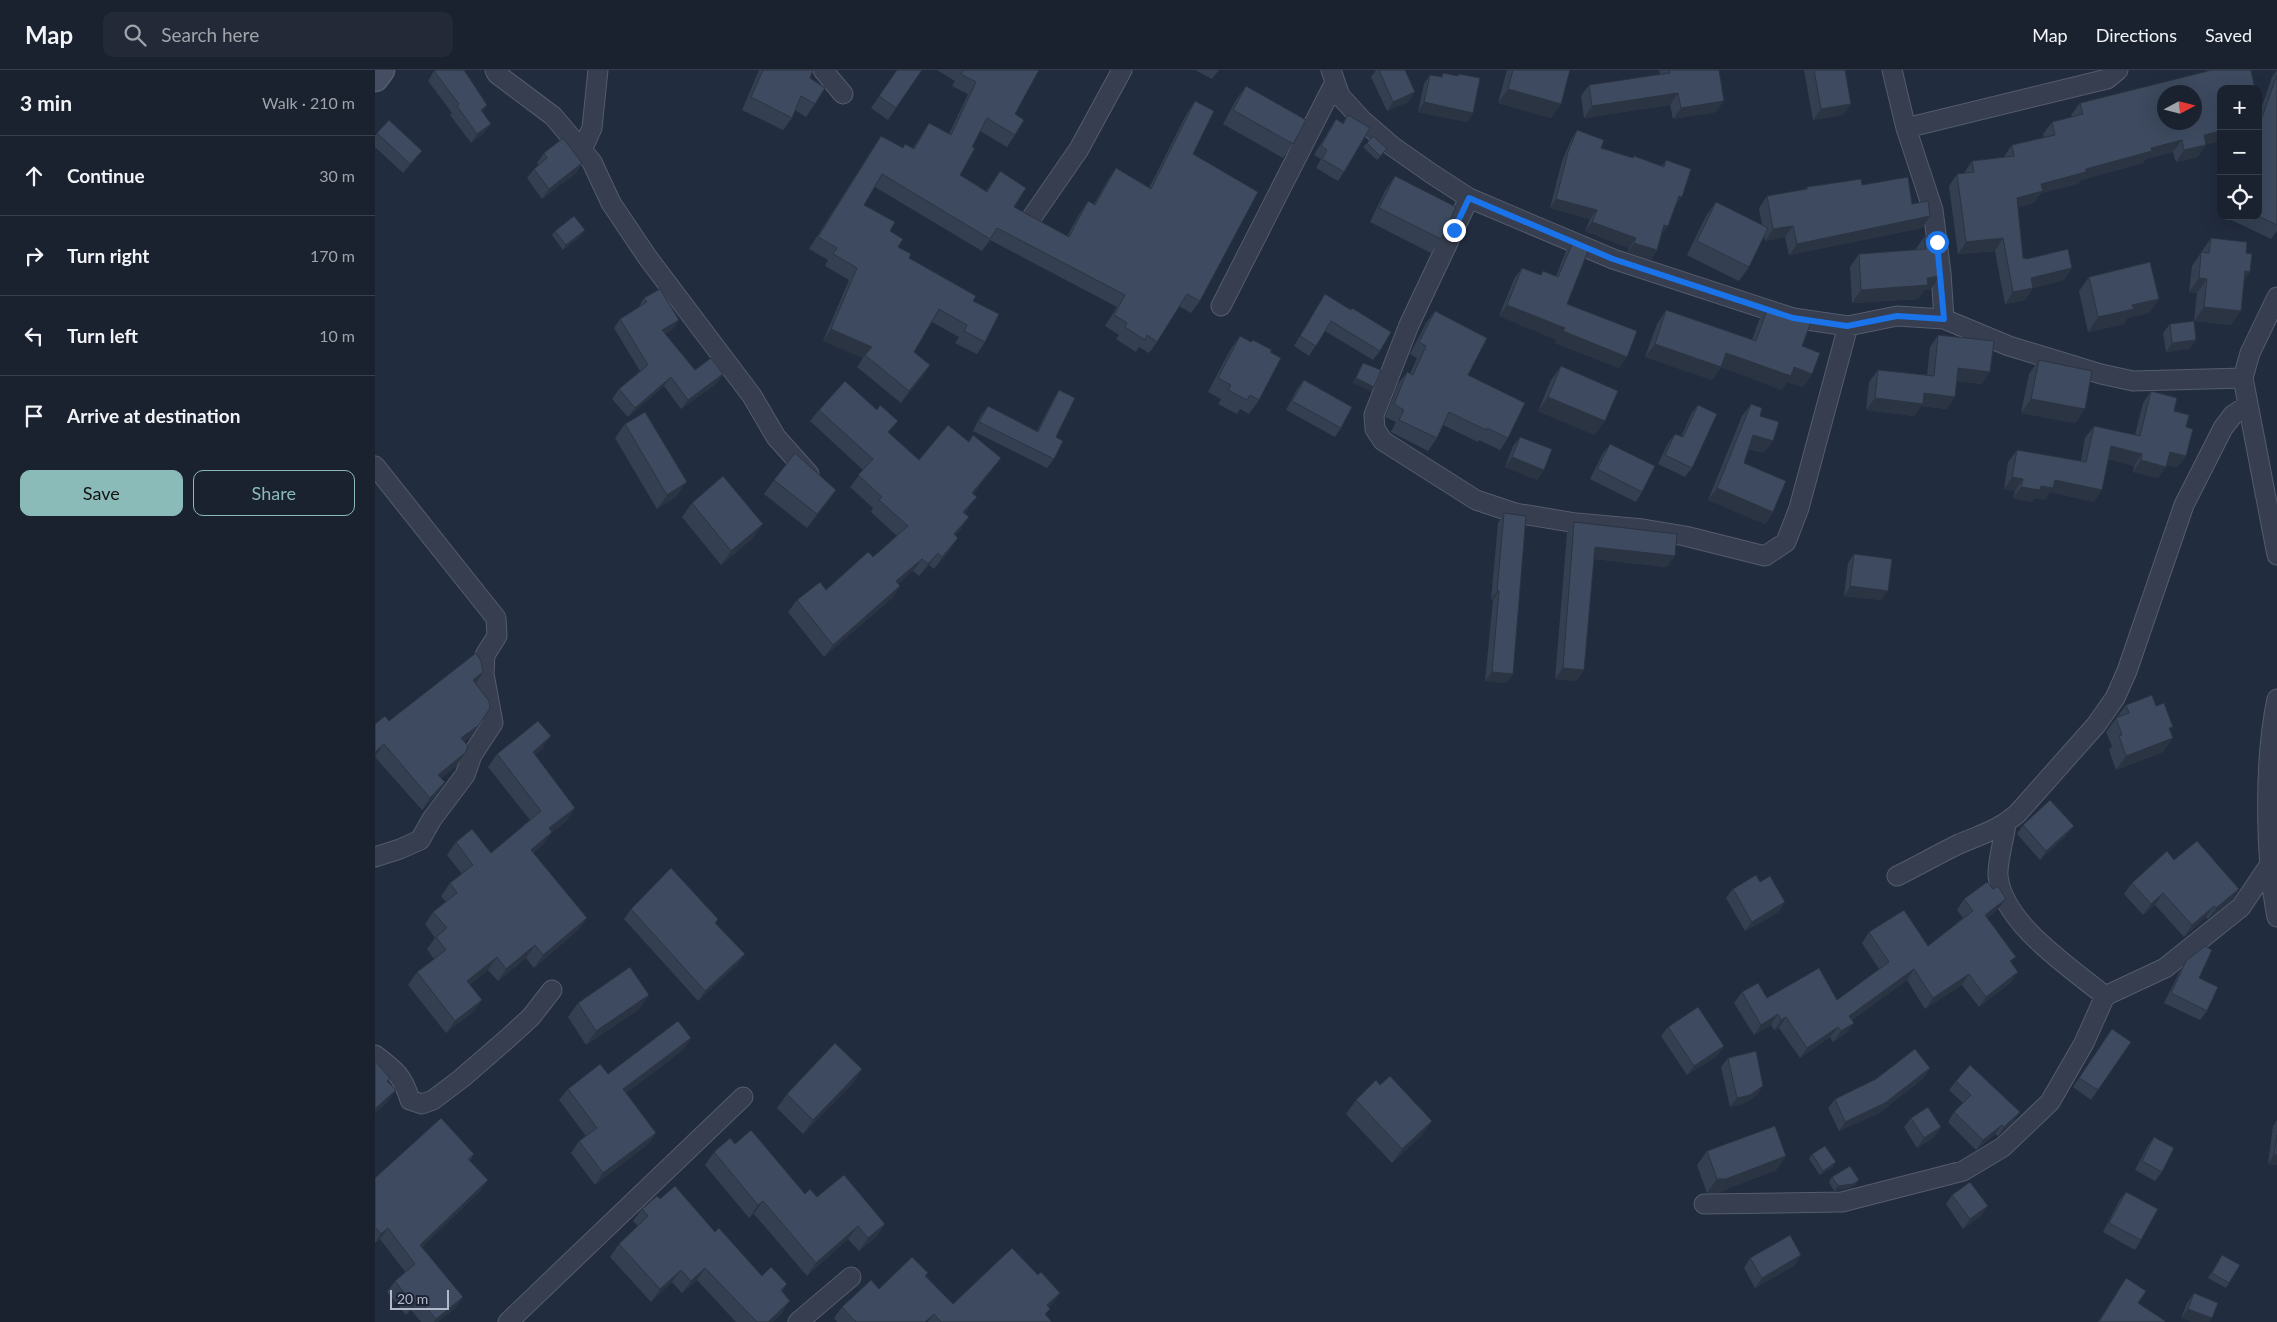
<!DOCTYPE html>
<html lang="en">
<head>
<meta charset="utf-8">
<style>
	:root { --surface:#1a212f; --page:#232937; --text:#f1f3f6; --muted:#9fa3aa; --line:#383e4b; --accent:#8bbbb9 }
	body { margin:0; font-family:Lato,sans-serif; background:var(--page); color:var(--text) }
	.controls { position:absolute; right:15px; top:15px; display:grid; overflow:hidden; border-radius:10px; box-shadow:0 5px 20px #0002 }
	.controls button { width:45px; height:45px; display:grid; place-items:center; padding:0; border:0; border-bottom:1px solid var(--line); background:var(--surface); color:var(--text); font:25px sans-serif }
	.compass { position:absolute; left:1782px; top:15px; width:45px; height:45px; border-radius:50%; background:var(--surface); box-shadow:0 5px 20px #0002; rotate:83deg }
	.scale { position:absolute; left:15px; bottom:12px; width:59px; box-sizing:border-box; padding-left:5px; border:2px solid #b2b9ca; border-top:0; font-size:14px; line-height:18px; white-space:nowrap; color:#b2b9ca; -webkit-text-stroke:4px #1b2334; paint-order:stroke }
	.stop { position:absolute; width:15px; height:15px; margin:-11px; border:4px solid #1a73e8; border-radius:50%; background:#fff }
	.stop.end { background:#1a73e8; border-color:#fff; box-shadow:0 1px 5px #0008 }
	.list { margin:0; padding:0; list-style:none }
	h2 { display:flex; justify-content:space-between; align-items:center; height:65px; margin:0; padding:0 20px; font-size:21px }
	h2 small { font-size:16px; font-weight:400; color:var(--muted) }
	.list li { display:grid; grid-template-columns:32px 1fr auto; gap:15px; align-items:center; box-sizing:border-box; height:80px; padding:0 20px; border-top:1px solid var(--line) }
	.list b { display:block; font-size:19px; white-space:nowrap }
	.list em { font-size:16px; font-style:normal; color:var(--muted) }
	.actions { display:flex; gap:10px; padding:15px 20px }
	.actions a { flex:1; padding:11px 0; border:1px solid var(--accent); border-radius:10px; text-align:center; font-size:18px; color:var(--accent) }
	.actions .main { background:var(--accent); color:#111 }
	.icon { flex:none; width:28px; height:28px; fill:none; stroke:currentColor; stroke-width:2; stroke-linecap:round; stroke-linejoin:round }
	.map { position:relative; flex:none; width:1902px; height:1252px; overflow:hidden }
	header { display:flex; align-items:center; gap:30px; box-sizing:border-box; height:70px; padding:0 25px; background:var(--surface); border-bottom:1px solid var(--line) }
	header strong { font-size:24px }
	nav { display:flex; gap:28px; margin-inline-start:auto; font-size:18px }
	.search { width:350px; height:45px; background:var(--page); display:flex; align-items:center; gap:12px; box-sizing:border-box; padding:0 18px; border-radius:10px; color:var(--muted); font-size:19px }
	main { display:flex }
	aside { flex:1; background:var(--surface) }
	.map>svg:first-child { display:block }
	.lines { fill:none; stroke-linecap:round; stroke-linejoin:round }
	.street-casing { stroke:#545c6d; stroke-width:21 }
	.secondary-casing { stroke:#545c6d; stroke-width:29 }
	.street { stroke:#363e4f; stroke-width:19 }
	.secondary { stroke:#444d62; stroke-width:26 }
	.wall { fill:#344052 }
	.shaded-wall { fill:#2b3442 }
	.building { fill:#3d4a5f; stroke:#2b3442; fill-rule:evenodd }
	.route { stroke:#1a73e8; stroke-width:6 }
</style>
</head>
<body>
<header>
<strong>Map</strong>
<div class="search"><svg class="icon" aria-label="search" viewBox="0 0 24 24"><circle cx="10" cy="10" r="6"/><path d="M15 15l6 6"/></svg>Search here</div>
<nav><a>Map</a><a>Directions</a><a>Saved</a></nav>
</header>
<main>
<aside>
<h2>3 min<small>Walk · 210 m</small></h2>
<ul class="list">
<li><svg class="icon" aria-label="ahead" viewBox="0 0 24 24"><path d="M12 20V5M6 11l6-6 6 6"/></svg><div><b>Continue</b></div><em>30 m</em></li>
<li><svg class="icon" aria-label="right" viewBox="0 0 24 24"><path d="M7 20v-9h11M14 6l5 5-5 5"/></svg><div><b>Turn right</b></div><em>170 m</em></li>
<li><svg class="icon" aria-label="left" viewBox="0 0 24 24"><path d="M17 20v-9H6M10 6l-5 5 5 5"/></svg><div><b>Turn left</b></div><em>10 m</em></li>
<li><svg class="icon" aria-label="arrive" viewBox="0 0 24 24"><path d="M6 21V4h12l-3 4 3 4H6"/></svg><div><b>Arrive at destination</b></div></li>
</ul>
<div class="actions"><a class="main">Save</a><a>Share</a></div>
</aside>
<div class="map">
<svg width="1902" height="1252" viewBox="0 0 1902 1252">
	<rect width="100%" height="100%" fill="#222c3f"/>
	<g class="lines">
		<defs>
			<path id="street" d="M120 0 122 4 178 46 217 92 236 133 273 188 377 326 401 367 434 404
				M448 0 468 24
				M956 0 965 26 988 51 1017 76 1057 104 1094 128 1238 189 1418 248 1473 256 1522 246 1569 249 1634 276 1726 304 1758 311 1868 308
				M1517 0 1531 58 1558 140 1566 203 1569 249
				M1531 58 1732 9 1743 0
				M207 80 217 58 223 0
				M1094 128 1034 255 999 345 1000 359 1008 371 1101 430 1140 443 1201 453 1268 459 1310 466 1390 486 1411 472 1424 438 1473 256
				M655 150 704 79 747 0
				M1902 227 1875 283 1868 308 1902 485
				M846 236 960 12
				M0 396 121 548 122 566 110 585 109 604 118 653 97 685 90 705 57 749 45 770 25 779 0 787
				M1902 629C1889 690 1890 786 1902 847
				M1631 754C1629 769 1622 793 1623 806 1628 854 1695 897 1730 926
				M1522 806C1543 796 1563 784 1584 774 1607 764 1622 761 1642 744L1721 655 1740 628 1752 601 1809 435 1848 358 1858 345 1873 335
				M0 985C20 1000 28 1006 35 1030L47 1034 58 1030 87 1008 132 969 156 947 177 920
				M1329 1134 1467 1132 1588 1101 1628 1077 1675 1032 1709 973 1730 926 1790 898 1866 837 1895 794
				M133 1252 368 1027
				M423 1252 476 1207"/>
			<path id="secondary" d="M0 8 6 0"/>
		</defs>
		<use href="#street" class="street-casing"/>
		<use href="#secondary" class="secondary-casing"/>
		<use href="#street" class="street"/>
		<use href="#secondary" class="secondary"/>
	</g>
	<path class="wall" d="M384 0H438L435 8 440 34 431 47 420 40 417 48 408 60 367 40Z
		M522 0H547L513 50 496 38Z
		M562 0H664L640 44V65L632 77 605 61 585 105 611 121 625 101 639 137 692 166 705 143 713 131 719 134 733 110 741 98 774 118 812 43 820 31 818 84 825 231 816 243 804 236 782 272 774 283 764 277 761 282 741 269 744 265 730 256 742 237 615 170 607 181 500 117 489 135 515 161 523 177 534 188 598 231 610 272 602 284 580 273 584 267 557 252 539 282 555 295 547 307 526 333 482 297 488 288 448 271 474 210 450 196 453 190 434 179 498 78 506 66 528 78 530 74 538 78 554 53 574 64 593 24 577 16 580 11Z
		M820 0H844L837 9Z
		M1001 0H1030L1040 22 1033 32 1012 41 996 7Z
		M1132 0H1195L1186 34 1176 48 1123 33Z
		M1284 0H1344L1341 42 1298 49 1295 35 1209 48 1206 26 1214 15 1285 4Z
		M1429 0H1470L1468 45 1438 50Z
		M1832 0H1876L1846 71 1831 74 1823 87 1801 92 1798 82 1771 89 1768 93 1706 110 1703 114 1666 123 1659 133 1643 137 1648 188 1697 198 1689 210 1658 218 1650 230 1630 234 1620 181 1583 184 1574 116 1582 104 1589 103 1597 91 1628 88 1637 75 1669 67 1668 64 1677 52 1697 47 1696 45 1705 33 1831 2Z
		M1902 0V161L1896 169 1848 146H1883L1885 42 1897 7Z
		M59 1 112 35 107 43 109 63 96 73 75 45 77 43 53 11Z
		M1068 3 1082 6 1084 4 1098 43 1092 52 1043 42 1049 14 1055 5 1066 7Z
		M871 16 918 74 908 88 848 54 861 30Z
		M973 45 969 102 963 111 941 98 946 89 939 85 955 59 961 49 968 53Z
		M1202 60 1226 78 1257 88 1259 86 1287 96 1291 90 1300 136 1293 156 1286 165 1282 180 1276 190 1253 182 1254 178 1210 161 1215 149 1175 138 1187 91 1196 70Z
		M2 63 40 90 28 103 0 77V66Z
		M992 73 1008 84 1002 90 988 77Z
		M169 83 207 93 201 103 167 129 152 108 159 99 164 95 162 93Z
		M1020 106 1066 169 1056 183 995 152 1010 121Z
		M1487 115 1537 134 1555 146 1547 158 1414 185 1410 167 1390 171 1389 166 1374 197 1364 211 1312 185 1331 146 1341 132 1387 155 1384 138 1392 126 1430 119 1432 117Z
		M1846 136V145L1842 143Z
		M180 161 207 165 188 180 177 165Z
		M1549 167 1556 219 1549 220 1543 229 1477 233 1475 197 1484 184 1540 180Z
		M1836 168 1869 212 1856 255 1819 251 1822 223 1814 222 1817 196Z
		M1199 170 1192 234 1244 298 1180 273 1182 270 1124 246 1139 209 1147 198 1165 205 1168 201 1181 206 1191 181Z
		M1714 207 1784 229 1774 243 1752 248 1749 254 1713 262 1704 221Z
		M950 224 1005 281 998 290 950 261 934 286 919 276 944 234Z
		M269 228 304 250 297 260 290 264 320 300 348 304 341 314 306 339 289 316 253 347 237 329 244 319 265 301 239 258 245 249 263 238Z
		M1393 237 1427 276 1437 304 1428 317 1412 312 1407 320 1346 297 1337 310 1270 287 1282 254 1291 240 1377 270 1384 250Z
		M1060 241 1093 305 1133 368 1125 380 1104 370 1103 372 1068 355 1062 368 1053 381 1016 362 1021 352 1010 347 1023 314 1032 302 1035 304 1042 288 1035 284 1051 253Z
		M1795 254 1821 270 1814 279 1791 282 1788 263Z
		M1563 265 1607 314 1582 311 1572 339 1546 336 1539 346 1491 340 1494 312 1503 300 1552 305 1555 277Z
		M865 266 895 282 884 330 874 344 865 339 862 344 843 334 846 329 833 322 855 280Z
		M1664 290 1710 339 1700 353 1646 343 1654 304Z
		M988 293 999 317 996 321 978 313 985 298Z
		M1186 296 1220 365 1163 341 1176 310Z
		M929 310 966 358 960 367 911 340 922 319Z
		M684 320 679 389 672 398 598 361 606 345 613 336 662 361 678 330Z
		M1776 321 1799 341 1811 357V386L1802 397 1792 395 1783 408 1758 402 1759 396 1733 389 1719 432 1675 422 1670 430 1660 428 1657 432 1638 428 1640 421 1629 419 1633 392 1642 380 1706 391 1710 368 1719 356 1760 365 1768 333Z
		M1376 334 1385 346 1389 383 1374 379 1369 393 1398 442 1390 454 1333 430 1367 346Z
		M1323 335 1317 398 1310 407 1283 394 1293 373 1300 364 1306 367 1316 344Z
		M444 340 514 363 544 390 593 372 598 365 617 400 598 424 593 439 590 443 586 459 580 465 575 480 559 499 554 495 544 506 538 501 523 514 525 516 517 528 449 587 413 542 422 530 451 520 498 487 522 466 496 442 498 438 475 417 488 400 435 351Z
		M250 354 302 426 282 439 240 368Z
		M1145 367 1169 400 1162 410 1130 397 1138 376Z
		M1235 374 1267 422 1261 432 1215 409 1228 383Z
		M399 410 461 420 451 434 432 458 389 424Z
		M317 433 378 468 346 495 307 447Z
		M1129 443 1138 604 1131 613 1110 611 1118 530H1116L1123 453Z
		M1199 452 1292 497 1219 489 1209 600 1201 611 1180 609 1192 463Z
		M1479 484 1507 530 1469 526 1473 493Z
		M108 602 100 614 104 655 95 667 89 672 90 683 81 696 66 708 61 725 47 740 0 687 14 651Z
		M1751 635 1781 636 1795 660 1788 682 1741 700 1734 680 1737 676 1731 662Z
		M167 679 160 685 200 738 191 751 177 762 168 775 158 783 212 848 203 860 159 898 151 888 123 911 113 900 95 914 107 930 98 942 71 963 33 915 42 902 59 889 52 879 60 868 50 854 58 842 71 832 66 826 75 813 87 804 72 785 81 772 116 783 155 750 113 697 122 684Z
		M1648 755 1692 765 1665 790 1642 764Z
		M1799 790 1864 819 1856 831 1833 849 1831 847 1809 867 1780 835 1768 845 1749 824 1757 813Z
		M1385 812 1404 842 1370 861 1351 828 1358 819Z
		M1589 829 1623 839 1612 848 1637 893 1636 912 1604 937 1587 915 1550 939 1532 910 1477 950 1479 953 1471 963 1458 972 1455 967 1425 988 1404 958 1399 960 1396 955 1379 965 1359 933 1367 922 1392 928 1462 930 1504 899 1487 873 1494 862 1553 876 1588 848 1582 840Z
		M256 839 343 849 341 853 363 894 323 931 249 849Z
		M1811 891 1824 908 1832 941 1825 950 1789 933 1805 901Z
		M274 925 264 939 211 975 193 947 203 933Z
		M1293 957 1349 976 1342 986 1312 1005 1286 966Z
		M1737 959 1756 972 1716 1030 1698 1017Z
		M316 968 308 980 251 1023 281 1063 273 1074 220 1115 196 1083 204 1071 211 1066 184 1030 193 1019 233 1004Z
		M1353 988 1382 1025 1368 1034 1355 1037 1346 997Z
		M487 999 478 1013 428 1064 402 1038 412 1024Z
		M1549 1008 1504 1043 1464 1061 1453 1038 1460 1029Z
		M1581 1011 1638 1052 1623 1066 1620 1064 1601 1080 1573 1052 1579 1042 1588 1033 1574 1020Z
		M1005 1015 1057 1051 1047 1065 1017 1093 971 1044 981 1030Z
		M1536 1048 1566 1057 1559 1067 1542 1078 1529 1057Z
		M1902 1050V1095L1893 1094 1898 1056Z
		M1779 1067 1787 1102 1780 1111 1760 1100 1772 1077Z
		M360 1074 430 1124 442 1127 510 1154 501 1167 484 1181 473 1169 432 1206 379 1144 374 1148 330 1095 339 1082Z
		M1332 1081 1411 1086 1401 1100 1342 1123H1332L1322 1095Z
		M99 1084 95 1091 113 1110 105 1121 47 1177 88 1227 80 1238 63 1252H46L36 1240 31 1245 12 1222 20 1211 31 1203 5 1169 0 1173V1108Z
		M1437 1084 1458 1097 1445 1105 1434 1089Z
		M1457 1107 1484 1110 1480 1115 1474 1118 1459 1121 1454 1112Z
		M1751 1122 1766 1170 1760 1180 1728 1162 1744 1131Z
		M1577 1125 1606 1146 1588 1159 1571 1134Z
		M285 1129 340 1162 387 1206 412 1214 407 1221V1243L397 1252H361L322 1210 307 1223 297 1212 276 1232 235 1187 244 1174 263 1156 258 1151 267 1139Z
		M1847 1185 1854 1213 1851 1218 1833 1208Z
		M1375 1188 1420 1195 1380 1218 1369 1198Z
		M553 1203 551 1206 578 1234 663 1205 685 1223 677 1234 673 1237 671 1245 677 1252H462L459 1248 467 1237 504 1219Z
		M1751 1208 1763 1233 1789 1252H1723Z
		M1819 1223 1835 1252 1806 1248 1812 1233Z"/>
	<path class="shaded-wall" d="M1133 19 1186 34 1176 48 1123 33Z
		M1040 22 1033 32 1012 41 1018 32Z
		M1303 23 1295 35 1209 48 1217 36Z
		M1349 31 1341 42 1298 49 1306 38Z
		M1049 32 1098 43 1092 52 1043 42Z
		M1476 34 1468 45 1438 50 1446 39Z
		M112 35 106 45V40Z
		M116 54 109 63 96 73 102 64Z
		M1846 61V71L1820 77 1829 65Z
		M1807 70 1798 82 1771 89 1768 93 1706 110 1703 114 1666 123 1659 133 1633 140 1642 128 1666 114 1776 78Z
		M1831 75 1823 87 1801 92 1809 80Z
		M47 81 40 90 28 103 35 94Z
		M207 93 201 103 167 129 174 119Z
		M1304 126 1307 127 1300 136Z
		M1181 129 1222 140 1215 149 1175 138Z
		M1555 146 1547 158 1414 185 1422 174Z
		M1217 152 1261 168 1254 178 1210 161Z
		M1289 155 1293 156 1286 165Z
		M1418 156 1410 167 1390 171 1398 159Z
		M210 160 207 165 188 180 191 175Z
		M1628 168 1620 181 1583 184 1591 172Z
		M1259 173 1282 180 1276 190 1253 182Z
		M1697 198 1689 210 1658 218 1650 230 1630 234 1638 222 1656 208Z
		M1870 201 1875 202 1866 216Z
		M1565 206 1556 219 1549 220 1543 229 1477 233 1486 220Z
		M1824 208 1832 209 1822 223 1814 222Z
		M1784 229 1774 243 1752 248 1749 254 1713 262 1723 247 1757 235Z
		M1132 235 1190 258 1182 270 1124 246Z
		M1829 237 1866 241 1856 255 1819 251Z
		M304 250 297 260 280 270 287 260Z
		M456 259 497 277 488 288 448 271Z
		M1188 261 1252 287 1244 298 1180 273Z
		M1821 270 1814 279 1791 282 1797 273Z
		M1280 274 1351 283 1419 297 1437 304 1428 317 1412 312 1407 320 1346 297 1337 310 1270 287Z
		M555 295 547 307 526 333 534 321Z
		M1583 298 1615 302 1607 314 1575 310Z
		M348 304 341 314 306 339 313 330Z
		M296 307 289 316 253 347 260 338Z
		M981 308 999 317 996 321 978 313Z
		M1549 323 1580 327 1572 339 1546 336 1539 346 1491 340 1500 328Z
		M1173 327 1230 351 1220 365 1163 341Z
		M1656 329 1710 339 1700 353 1646 343Z
		M1378 365 1398 371 1389 383 1370 377Z
		M1736 376 1767 384 1759 396 1728 388Z
		M1795 382 1811 386 1802 397 1787 393Z
		M1137 387 1169 400 1162 410 1130 397Z
		M626 388 617 400 589 435 597 423Z
		M1766 390 1791 397 1783 408 1758 402Z
		M1637 407 1648 409 1640 421 1629 419Z
		M1680 410 1727 420 1719 432 1675 422 1670 430 1660 428 1657 432 1638 428 1646 417 1666 416Z
		M312 412 302 426 282 439 292 425Z
		M1342 418 1398 442 1390 454 1333 430Z
		M461 420 451 434 432 458 442 444Z
		M602 427 593 439 580 454 588 442Z
		M594 447 586 459 571 476 579 464Z
		M388 454 378 468 346 495 356 481Z
		M583 468 575 480 559 499 567 487Z
		M1220 477 1300 486 1292 497 1212 488Z
		M563 483 554 495 544 506 553 494Z
		M547 489 538 501 512 523 521 511Z
		M525 516 517 528 449 587 458 575Z
		M1475 516 1513 521 1507 530 1469 526Z
		M1122 521H1124L1118 530H1116Z
		M1188 598 1209 600 1201 611 1180 609Z
		M108 602 100 615 98 610Z
		M1117 602 1138 604 1131 613 1110 611Z
		M104 655 95 667 78 681 86 668Z
		M176 666 167 679 149 694 158 682Z
		M1798 668 1788 682 1741 700 1751 686Z
		M9 674 0 687V682Z
		M90 683 81 696 55 717 63 705Z
		M70 712 61 725 47 740 55 728Z
		M200 738 191 751 165 771 174 758Z
		M1699 756 1692 765 1665 790 1671 781Z
		M177 762 168 775 147 792 156 780Z
		M1864 819 1856 831 1833 849 1841 838Z
		M1788 823 1780 835 1768 845 1776 834Z
		M1631 829 1623 839 1603 856 1610 845Z
		M1410 832 1404 842 1370 861 1377 852Z
		M1839 836 1831 847 1809 867 1817 855Z
		M212 848 203 860 159 898 168 885Z
		M160 875 151 888 123 911 131 899Z
		M370 884 363 894 323 931 330 921Z
		M122 887 113 900 83 923 92 911Z
		M1539 899 1532 910 1467 957 1474 946Z
		M1643 902 1636 912 1604 937 1611 927Z
		M1594 904 1587 915 1550 939 1558 928Z
		M274 925 264 939 211 975 221 961Z
		M107 930 98 942 71 963 80 951Z
		M1403 944 1396 955 1379 965 1386 955Z
		M1411 947 1404 958 1399 960 1406 950Z
		M1479 953 1471 963 1458 972 1466 961Z
		M1463 957 1455 967 1425 988 1432 978Z
		M316 968 308 980 240 1031 248 1019Z
		M1349 976 1342 986 1312 1005 1319 996Z
		M1555 998 1549 1008 1504 1043 1464 1061 1470 1052Z
		M487 999 478 1013 428 1064 438 1050Z
		M1388 1016 1382 1025 1368 1034 1355 1037 1362 1028Z
		M21 1020 11 1034 0 1044V1039Z
		M1645 1042 1638 1052 1623 1066 1629 1057Z
		M1057 1051 1047 1065 1017 1093 1027 1079Z
		M1627 1055 1620 1064 1601 1080 1608 1070Z
		M1566 1057 1559 1067 1542 1078 1549 1068Z
		M281 1063 273 1074 220 1115 228 1103Z
		M1899 1084 1902 1085V1095L1893 1094Z
		M1411 1086 1401 1100 1342 1123H1332L1342 1109Z
		M1461 1092 1458 1097 1445 1105 1448 1101Z
		M113 1110 105 1121 38 1186 45 1175Z
		M1484 1110 1480 1115 1474 1118 1459 1121 1463 1116Z
		M388 1131 379 1144 374 1148 383 1135Z
		M1613 1136 1606 1146 1588 1159 1595 1149Z
		M510 1154 501 1167 484 1181 493 1168Z
		M483 1156 473 1169 432 1206 441 1193Z
		M13 1158 5 1169 0 1173 6 1164Z
		M1426 1185 1420 1195 1380 1218 1387 1208Z
		M330 1198 322 1210 307 1223 316 1211Z
		M306 1200 297 1212 276 1232 285 1219Z
		M685 1223 677 1234 664 1247 672 1235Z
		M88 1227 80 1238 63 1252H59L61 1249Z
		M44 1229 36 1240 31 1245 38 1234Z
		M415 1231 407 1243 397 1252H393Z
		M1813 1239 1837 1248 1835 1252H1816L1806 1248Z
		M559 1244 553 1252H550Z"/>
	<path class="building" d="M61 0H89L112 35 106 40 116 54 102 64 82 36 84 34 59 1Z
		M388 0H438L435 8 450 18 440 34 426 26 417 48 376 27Z
		M522 0H547L521 38 504 26Z
		M588 0H664L640 44 649 50 640 65 612 48 597 77 600 78 585 105 612 122 625 101 651 118 639 137 694 167 713 131 720 135 741 98 776 119 820 31 839 41 818 84 883 122 825 231 812 224 782 272 772 265 770 270 750 257 752 253 739 245 750 225 622 158 615 169 507 104 489 135 520 152 515 161 528 169 523 177 536 184 534 188 601 226 598 231 624 244 610 272 589 261 592 255 564 239 539 282 555 295 534 321 490 285 497 277 456 259 482 198 458 184 462 178 443 167 506 66 528 78 530 74 539 79 554 53 576 65 601 12 586 4Z
		M1004 0H1030L1040 22 1018 32Z
		M1138 0H1195L1186 34 1133 19Z
		M1294 0H1344L1349 31 1306 38 1303 23 1217 36 1214 15 1295 3Z
		M1439 0H1470L1476 34 1446 39Z
		M1837 0H1876L1880 19H1846V61L1829 65 1831 75 1809 80 1807 70 1776 78 1777 81 1711 99V102L1666 114 1668 121 1642 128 1648 188 1652 189 1693 179 1697 198 1656 208 1658 218 1638 222 1628 168 1591 172 1582 104 1599 102 1597 91 1639 86 1637 75 1680 65 1677 52 1708 44 1705 33ZM1790 22H1820V52H1790Z
		M1068 3 1083 6 1084 4 1105 8 1098 43 1049 32 1055 5 1067 7Z
		M1902 5V155L1883 146V36L1886 50Z
		M871 16 931 50 918 74 858 40Z
		M973 45 995 58 969 102 947 89 952 80 946 76 961 49 968 54Z
		M14 50 47 81 35 94 2 63Z
		M1202 60 1229 70 1226 78 1258 88 1259 86 1289 97 1291 90 1316 99 1307 127 1304 126 1293 156 1289 155 1282 180 1259 173 1261 168 1217 152 1222 140 1181 129 1193 82Z
		M998 66 1012 79 1005 86 992 73Z
		M188 68 207 93 174 119 159 99 172 88 169 83Z
		M1020 106 1081 137 1066 169 1004 138Z
		M1533 107 1537 134 1553 131 1555 146 1422 174 1418 156 1398 159 1392 126 1432 119V117L1486 109 1487 115Z
		M1341 132 1393 158 1374 197 1322 171Z
		M199 146 210 160 191 175 180 161Z
		M1561 166 1565 206 1552 208 1553 215 1486 220 1484 184 1551 179 1549 167Z
		M1836 168 1872 172 1871 183 1877 184 1875 202 1870 201 1866 241 1829 237 1832 209 1824 208 1826 182 1834 183Z
		M1199 170 1215 176 1192 234 1262 261 1252 287 1188 261 1190 258 1132 235 1147 198 1166 205 1168 201 1183 207Z
		M1775 192 1784 229 1757 235 1759 239 1723 247 1714 207Z
		M285 219 304 250 287 260 320 300 336 288 348 304 313 330 296 307 260 338 244 319 273 295 245 249 272 232 269 228Z
		M950 224 976 240 977 238 1016 262 1005 281 956 251 941 276 925 266Z
		M1393 237 1436 252 1427 276 1445 283 1437 304 1419 297 1416 306 1351 283 1346 297 1280 274 1291 240 1381 271Z
		M1060 241 1112 268 1093 305 1150 333 1133 368 1112 358 1111 360 1074 342 1062 368 1024 350 1029 340 1019 334 1032 302 1038 305 1051 276 1044 272Z
		M1819 251 1821 270 1797 273 1795 254Z
		M1563 265 1619 271 1615 302 1583 298 1580 327 1549 323 1548 334 1500 328 1503 300 1559 306Z
		M865 266 876 272 878 270 897 280 895 282 906 288 884 330 875 325 872 330 853 320 856 315 843 308Z
		M1664 290 1717 301 1710 339 1656 329Z
		M988 293 1006 300 999 317 981 308Z
		M1186 296 1243 321 1230 351 1173 327Z
		M929 310 977 337 966 358 917 331Z
		M470 311 502 340 505 335 523 351 513 362 544 390 573 355 594 372 598 365 626 388 597 423 602 427 588 442 594 447 579 464 583 468 567 487 563 483 553 494 547 489 521 511 525 516 458 575 422 530 445 512 451 520 493 482 498 487 533 456 504 430 507 427 483 405 498 389 444 340Z
		M684 320 700 328 681 367 688 371 679 389 604 352 613 336 663 362Z
		M1776 321 1802 328 1799 341 1814 345 1811 357 1818 359 1811 386 1795 382 1791 397 1766 390 1767 384 1736 376 1727 420 1680 410 1678 418 1666 416 1665 420 1646 417 1648 409 1637 407 1642 380 1711 392 1719 356 1765 366Z
		M1376 334 1387 338 1385 346 1404 352 1398 371 1378 365 1369 393 1411 411 1398 442 1342 418Z
		M1323 335 1342 344 1317 398 1290 385 1300 364 1308 367Z
		M270 342 312 412 292 425 250 354Z
		M1145 367 1177 379 1169 400 1137 387Z
		M1235 374 1280 396 1267 422 1222 399Z
		M420 383 461 420 442 444 399 410Z
		M348 406 388 454 356 481 317 433Z
		M1129 443 1151 446 1138 604 1117 602 1124 521H1122Z
		M1199 452 1302 464 1300 486 1220 477 1209 600 1188 598Z
		M1479 484 1517 489 1513 521 1475 516Z
		M101 583 106 591 108 602 98 610 114 631 115 638 104 655 86 668 93 676 90 683 63 705 70 712 55 728 9 674 0 682V654L10 646 14 651Z
		M1777 625 1781 636 1789 633 1798 657 1794 658 1798 668 1751 686 1744 666 1747 665 1741 648 1754 643 1751 635Z
		M163 651 176 666 158 682 200 738 174 758 177 762 156 780 212 848 168 885 160 875 131 899 122 887 92 911 107 930 80 951 42 902 71 880 61 867 72 858 58 842 82 823 75 813 98 795 81 772 97 759 116 783 166 741 122 684Z
		M1675 730 1699 756 1671 781 1648 755Z
		M1822 771 1864 819 1841 838 1839 836 1817 855 1788 823 1776 834 1757 813 1792 781 1799 790Z
		M296 798 343 849 340 853 370 884 330 921 256 839Z
		M1381 805 1385 812 1395 806 1410 832 1377 852 1358 819Z
		M1612 812 1618 819 1623 816 1631 829 1610 845 1641 887 1635 891 1643 902 1611 927 1594 904 1558 928 1539 899 1474 946 1479 953 1466 961 1463 957 1432 978 1411 947 1406 950 1403 944 1386 955 1367 922 1383 913 1392 928 1444 898 1462 930 1514 892 1494 862 1529 840 1553 876 1598 841 1589 829Z
		M1830 876 1837 880 1824 908 1843 917 1832 941 1796 923 1811 891Z
		M255 897 274 925 221 961 203 933Z
		M1323 937 1349 976 1319 996 1293 957Z
		M303 951 316 968 248 1019 281 1063 228 1103 204 1071 222 1058 193 1019 225 994 233 1004Z
		M1737 959 1756 972 1723 1020 1704 1008Z
		M460 973 487 999 438 1050 412 1024Z
		M1540 979 1555 998 1510 1033 1470 1052 1460 1029 1501 1009Z
		M1381 981 1388 1016 1375 1025 1362 1028 1353 988Z
		M0 991 15 1008 12 1011 21 1020 0 1039Z
		M1595 995 1645 1042 1629 1057 1627 1055 1608 1070 1579 1042 1596 1025 1581 1011Z
		M1015 1006 1057 1051 1027 1079 981 1030 1001 1010 1005 1015Z
		M1553 1037 1566 1057 1549 1068 1536 1048Z
		M66 1048 99 1084 93 1089 113 1110 45 1175 88 1227 61 1249 44 1229 38 1234 20 1211 40 1194 13 1158 6 1164 0 1157V1108Z
		M1400 1056 1411 1086 1351 1109H1342L1332 1081Z
		M376 1060 430 1124 435 1119 442 1127 469 1105 510 1154 493 1168 483 1156 441 1193 388 1131 383 1135 339 1082 355 1068 360 1074Z
		M1902 1065V1085L1899 1084Z
		M1779 1067 1799 1078 1787 1102 1767 1091Z
		M1450 1076 1461 1092 1448 1101 1437 1084Z
		M1475 1096 1484 1110 1478 1114 1463 1116 1457 1107Z
		M1595 1112 1613 1136 1595 1149 1577 1125Z
		M300 1116 340 1162 344 1158 387 1206 396 1197 412 1214 406 1220 415 1231 393 1252H382L330 1198 316 1211 306 1200 285 1219 244 1174 273 1146 267 1139 282 1126 285 1129Z
		M1751 1122 1783 1139 1766 1170 1734 1153Z
		M1415 1165 1426 1185 1387 1208 1375 1188Z
		M637 1178 663 1205 666 1202 685 1223 672 1235 675 1239 670 1244 677 1252H566L559 1244 550 1252H481L467 1237 496 1210 504 1219 537 1187 553 1203 550 1206 578 1234Z
		M1847 1185 1865 1195 1854 1213 1837 1203Z
		M1751 1208 1771 1221 1763 1233 1790 1251 1789 1252H1724Z
		M1819 1223 1843 1233 1837 1248 1813 1239Z"/>
	<g class="lines">
		<path class="route" d="M1079 160 1094 128 1238 189 1418 248 1472 256 1522 246 1569 249 1562 172"/>
	</g>
</svg>
<div class="controls">
<button>+</button>
<button>−</button>
<button><svg class="icon" aria-label="locate" viewBox="0 0 24 24"><circle cx="12" cy="12" r="6"/><path d="M12 2v4M12 18v4M2 12h4M18 12h4"/></svg></button>
</div>
<svg class="compass" viewBox="-18 -18 36 36"><path d="M0-13l5 13h-10z" fill="#e53935"/><path d="M0 13l5-13h-10z" fill="#9fa3aa"/></svg>
<div class="scale">20 m</div>
<div class="stop" style="left:1562px;top:172px"></div>
<div class="stop end" style="left:1079px;top:160px"></div>
</div>
</main>
</body>
</html>
